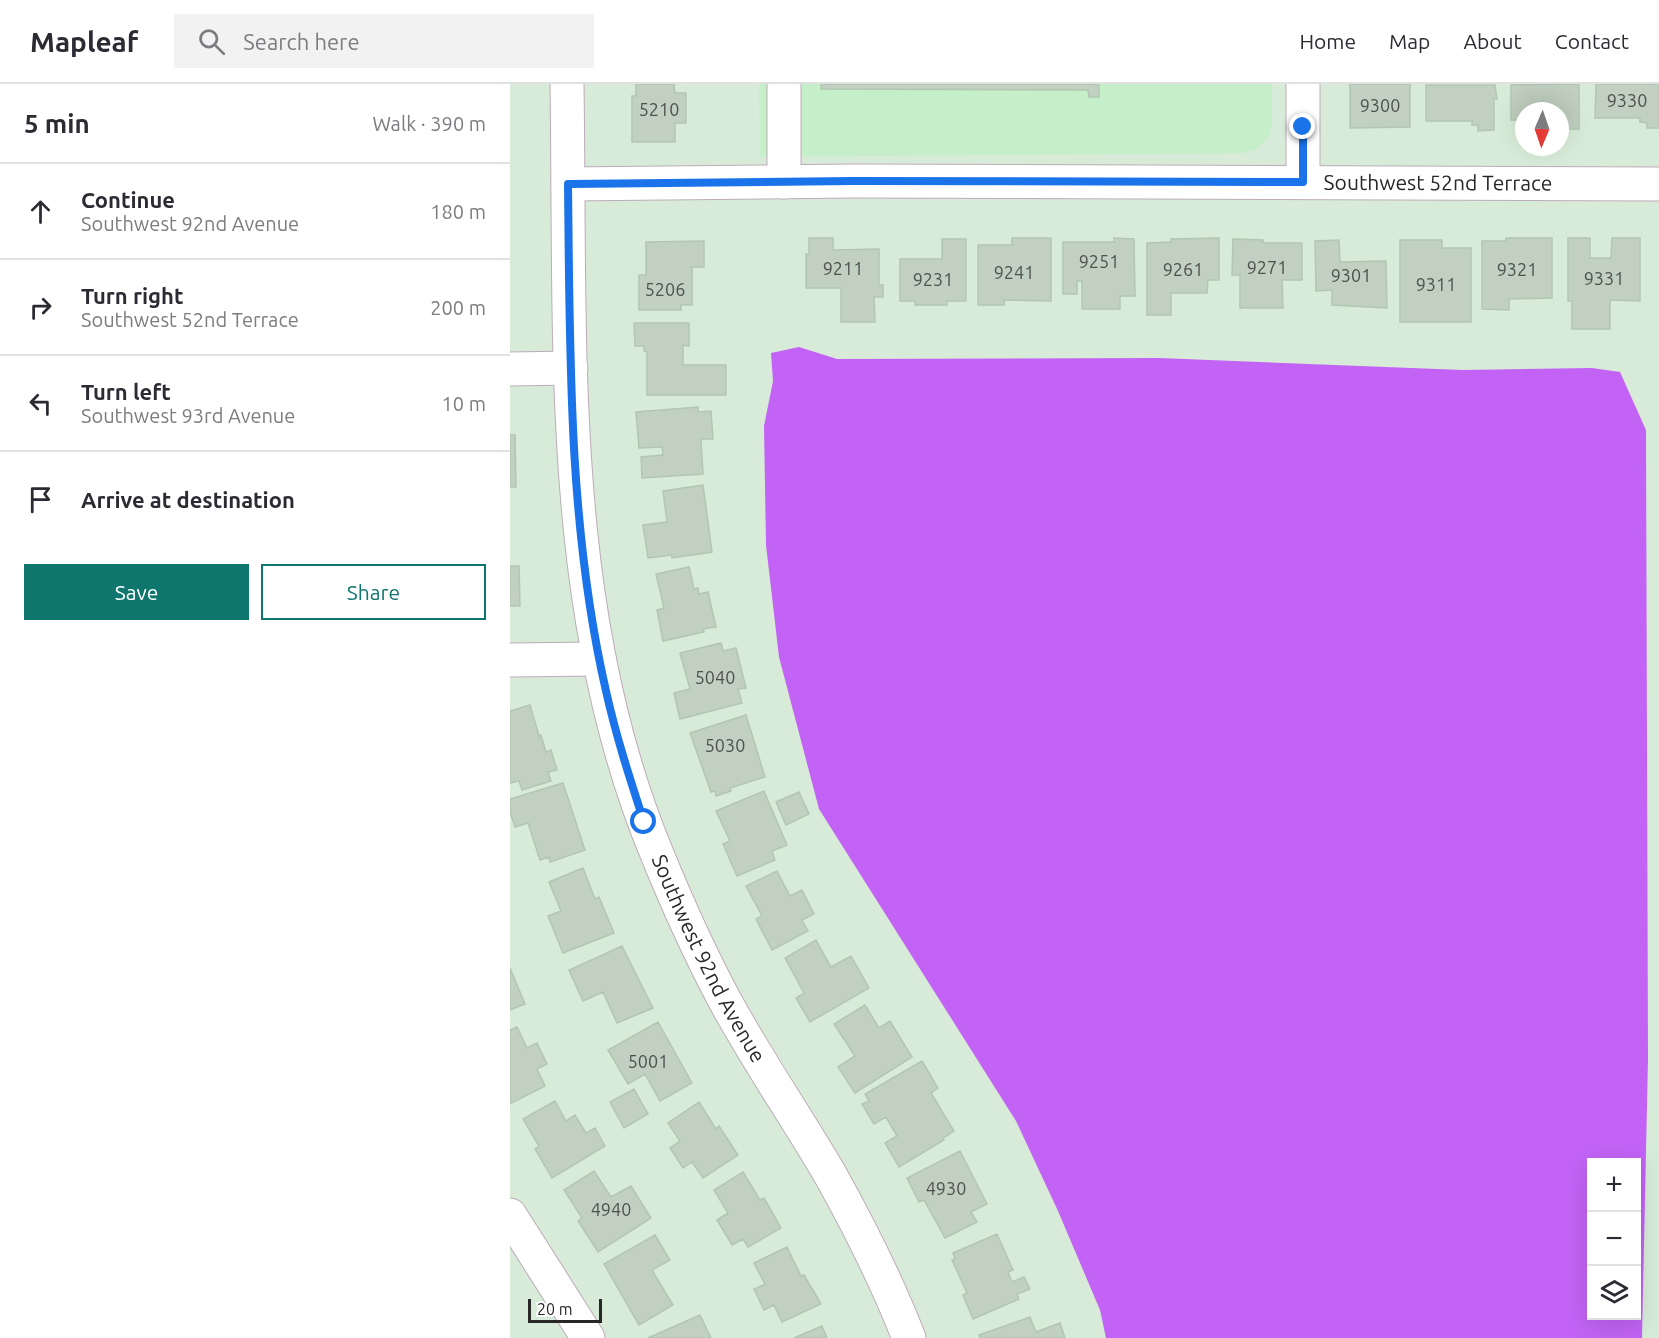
<!DOCTYPE html>
<html lang="en">
<head>
<meta charset="utf-8">
<style>
	:root { --surface:#fff; --page:#f2f2f3; --text:#2b2b33; --muted:#7c7c81; --line:#e1e1e2; --accent:#0f766e }
	body { margin:0; font-family:Ubuntu,sans-serif; background:var(--page); color:var(--text) }
	.controls { position:absolute; right:18px; bottom:18px; display:grid; overflow:hidden; border-radius:0px; box-shadow:0 6px 24px #0002 }
	.controls button { width:54px; height:54px; display:grid; place-items:center; padding:0; border:0; border-bottom:2px solid var(--line); background:var(--surface); color:var(--text); font:30px sans-serif }
	.compass { position:absolute; left:1005px; top:18px; width:54px; height:54px; border-radius:50%; background:var(--surface); box-shadow:0 6px 24px #0002; rotate:182deg }
	.scale { position:absolute; left:18px; bottom:15px; width:74px; box-sizing:border-box; padding-left:6px; border:3px solid #272727; border-top:0; font-size:16px; line-height:21px; white-space:nowrap; color:#272727; -webkit-text-stroke:4px #fff; paint-order:stroke }
	.stop { position:absolute; width:18px; height:18px; margin:-14px; border:4px solid #1a73e8; border-radius:50%; background:#fff }
	.stop.end { background:#1a73e8; border-color:#fff; box-shadow:0 2px 6px #0008 }
	.list { margin:0; padding:0; list-style:none }
	h2 { display:flex; justify-content:space-between; align-items:center; height:78px; margin:0; padding:0 24px; font-size:26px }
	h2 small { font-size:20px; font-weight:400; color:var(--muted) }
	.list li { display:grid; grid-template-columns:39px 1fr auto; gap:18px; align-items:center; box-sizing:border-box; height:96px; padding:0 24px; border-top:2px solid var(--line) }
	.list b { display:block; font-size:22px; white-space:nowrap }
	.list p { margin:0; font-size:20px; white-space:nowrap; color:var(--muted) }
	.list em { font-size:20px; font-style:normal; color:var(--muted) }
	.actions { display:flex; gap:12px; padding:18px 24px }
	.actions a { flex:1; padding:14px 0; border:2px solid var(--accent); border-radius:0px; text-align:center; font-size:21px; color:var(--accent) }
	.actions .main { background:var(--accent); color:#fff }
	.icon { flex:none; width:33px; height:33px; fill:none; stroke:currentColor; stroke-width:2; stroke-linecap:round; stroke-linejoin:round }
	.map { position:relative; flex:none; width:1149px; height:1254px; overflow:hidden }
	header { display:flex; align-items:center; gap:36px; box-sizing:border-box; height:84px; padding:0 30px; background:var(--surface); border-bottom:2px solid var(--line) }
	header strong { font-size:28px }
	nav { display:flex; gap:33px; margin-inline-start:auto; font-size:21px }
	.search { width:420px; height:54px; background:var(--page); display:flex; align-items:center; gap:15px; box-sizing:border-box; padding:0 21px; border-radius:0px; color:var(--muted); font-size:22px }
	main { display:flex }
	aside { flex:1; background:var(--surface) }
	.map>svg:first-child { display:block }
	.education { fill:#c5efc8 }
	.water { fill:#c263f5; fill-rule:evenodd }
	.building { fill:#c1d0c1; stroke:#b2c6b2; stroke-width:1.5 }
	.lines { fill:none; stroke-linecap:round; stroke-linejoin:round }
	.minor-casing { stroke:#bdacb9; stroke-width:35 }
	.minor { stroke:#fff; stroke-width:33 }
	.route { stroke:#1a73e8; stroke-width:8 }
	.labels { text-anchor:middle; stroke-width:5; stroke-linejoin:round; paint-order:stroke }
	.number-label { font-size:18px; fill:#4e514e }
	.street-label { font-size:21px; fill:#272727; stroke:#fff }
</style>
</head>
<body>
<header>
<strong>Mapleaf</strong>
<div class="search"><svg class="icon" aria-label="search" viewBox="0 0 24 24"><circle cx="10" cy="10" r="6"/><path d="M15 15l6 6"/></svg>Search here</div>
<nav><a>Home</a><a>Map</a><a>About</a><a>Contact</a></nav>
</header>
<main>
<aside>
<h2>5 min<small>Walk · 390 m</small></h2>
<ul class="list">
<li><svg class="icon" aria-label="ahead" viewBox="0 0 24 24"><path d="M12 20V5M6 11l6-6 6 6"/></svg><div><b>Continue</b><p>Southwest 92nd Avenue</p></div><em>180 m</em></li>
<li><svg class="icon" aria-label="right" viewBox="0 0 24 24"><path d="M7 20v-9h11M14 6l5 5-5 5"/></svg><div><b>Turn right</b><p>Southwest 52nd Terrace</p></div><em>200 m</em></li>
<li><svg class="icon" aria-label="left" viewBox="0 0 24 24"><path d="M17 20v-9H6M10 6l-5 5 5 5"/></svg><div><b>Turn left</b><p>Southwest 93rd Avenue</p></div><em>10 m</em></li>
<li><svg class="icon" aria-label="arrive" viewBox="0 0 24 24"><path d="M6 21V4h12l-3 4 3 4H6"/></svg><div><b>Arrive at destination</b></div></li>
</ul>
<div class="actions"><a class="main">Save</a><a>Share</a></div>
</aside>
<div class="map">
<svg width="1149" height="1254" viewBox="0 0 1149 1254">
	<rect width="100%" height="100%" fill="#d8ebd8"/>
	<path class="education" d="M249 0H762V41L758 54 747 65 734 69 250 73Z"/>
	<path class="water" d="M289 263 327 275 649 274 953 286 1082 284 1110 288 1136 346 1138 975 1132 1254H596L590 1226 548 1127 506 1037 309 725 269 573 256 461 254 342 263 297 261 269ZM1082 1078H1126V1232H1082Z"/>
	<path class="building" d="M126 0H164L165 9H176V39H165V58H122V12H126Z
		M311 0H589V13H579L578 6 311 5Z
		M840 0H900V43L840 44Z
		M1069 0V45H1053V41H1050V27H1014V36H1001V1Z
		M1086 0H1149V44H1137V39L1130 38V34H1085Z
		M916 1H985L987 15H984V46L968 47V41H962V37H916Z
		M299 154H323V166L369 165V201H373V213H364L365 238H331V204H296V170H299Z
		M502 154H541V217L494 216V221H468V161H502Z
		M604 154 624 155 625 212H610V225H572V197H567V210H553V158H604Z
		M709 154V196H698L697 209H661V231H637V159L661 158V155Z
		M996 154H1042V214L999 215V226L972 225V157H996Z
		M1058 154H1080V174H1101L1102 154H1130V217L1100 216V245H1062V217H1058Z
		M432 155H456V217H437V221H405V217H390V175H432Z
		M723 155 753 156V159H792V196H772L773 224H730V191H722Z
		M829 156 830 178 876 177 877 224 822 221V206L806 207 805 157Z
		M890 156H932V164H961V238H890Z
		M194 157V183H182V221H171V226H129V191H136V158Z
		M124 239H179V262L173 261V281H216V311H137V268L134 267V262H125Z
		M188 323V328L201 327 203 355H191L193 390 132 394 131 373 153 371 152 363 129 364 126 328Z
		M0 351H5L6 403H0Z
		M193 401 202 468 162 474V471L138 474 133 441 157 438 153 407Z
		M0 482H9L10 522H0Z
		M179 483 184 505 188 504 189 510 198 508 206 543 193 545 194 548 153 557 147 526 154 524 146 490Z
		M211 559 213 567 226 564 236 604 228 605 232 619 170 635 164 609 180 605 170 569Z
		M20 621 29 652 31 651 36 668 41 666 47 686 38 688 41 697 12 706 9 697 0 699V627Z
		M236 631 255 693 220 704 221 707 206 712 205 707 201 708 180 649Z
		M53 699 75 766 40 778 39 773 30 776 18 739 5 743 0 728V715Z
		M254 707 277 761 262 767 265 776 227 792 213 760 220 757 206 727Z
		M289 708 299 730 276 741 266 718Z
		M73 784 85 815 89 813 104 849 53 869 38 832 51 827 39 798Z
		M267 787 280 812 292 806 304 830 292 836 298 847 262 866 246 835 252 832 236 802Z
		M306 856 321 883 341 872 359 904 300 938 286 914 294 909 275 874Z
		M112 862 143 924 107 939 93 908 73 917 59 886Z
		M0 884 15 920 0 926Z
		M355 921 369 944 380 937 402 973 345 1009 328 983 345 972 324 940Z
		M148 938 182 999 150 1017 135 990 118 1000 98 966Z
		M7 943 17 964 27 959 37 980 27 985 35 1002 0 1020V946Z
		M412 977 428 1004 421 1009 444 1047 433 1054 434 1056 389 1083 375 1059 387 1052 376 1033 364 1040 352 1020 359 1017 355 1010Z
		M124 1005 138 1030 114 1044 100 1018Z
		M45 1017 56 1037 65 1031 76 1049 85 1044 95 1062 42 1094 25 1065 29 1062 13 1035Z
		M189 1018 206 1045 209 1042 228 1071 193 1094 182 1078 173 1084 160 1064 170 1057 158 1039Z
		M450 1067 477 1120 461 1128 467 1138 435 1154 414 1116 409 1118 397 1094Z
		M84 1087 101 1113 121 1102 141 1134 88 1168 68 1137 72 1134 54 1106Z
		M233 1088 250 1116 254 1114 271 1144 238 1163 233 1155 222 1161 207 1136 218 1129 204 1106Z
		M487 1150 503 1186 498 1188 502 1198 514 1193 520 1205 507 1210 509 1215 463 1235 453 1211 457 1209 442 1176 445 1175 443 1169Z
		M145 1151 160 1176 142 1186 163 1221 129 1241 94 1180Z
		M277 1163 291 1192 294 1191 311 1220 272 1238 264 1221 254 1226 244 1205 255 1200 244 1179Z
		M190 1231 201 1254H138Z
		M520 1233 526 1248 550 1239 555 1254H470L469 1251Z
		M312 1242 317 1254H284Z"/>
	<g class="lines">
		<defs>
			<g id="minor">
				<path id="s1" d="M57 0C61 257 46 528 147 770 167 819 189 868 214 915 247 976 286 1032 321 1092 350 1144 377 1198 399 1254"/>
				<path d="M274 0V98"/>
				<path d="M793 0V98"/>
				<path id="s2" d="M58 100 343 97 1149 100"/>
				<path d="M0 285 61 284"/>
				<path d="M0 576 89 575"/>
				<path d="M0 1131 78 1254"/>
			</g>
		</defs>
		<use href="#minor" class="minor-casing"/>
		<use href="#minor" class="minor"/>
	</g>
	<g class="lines">
		<path class="route" d="M134 738C120 695 106 652 96 607 58 442 60 269 58 100L343 97 793 98V43"/>
	</g>
	<g class="labels">
		<g class="number-label">
			<text x="1117" y="23">9330</text>
			<text x="870" y="28">9300</text>
			<text x="149" y="32">5210</text>
			<text x="589" y="184">9251</text>
			<text x="757" y="190">9271</text>
			<text x="333" y="191">9211</text>
			<text x="673" y="192">9261</text>
			<text x="1007" y="192">9321</text>
			<text x="504" y="195">9241</text>
			<text x="841" y="198">9301</text>
			<text x="1094" y="201">9331</text>
			<text x="423" y="202">9231</text>
			<text x="926" y="207">9311</text>
			<text x="155" y="212">5206</text>
			<text x="205" y="600">5040</text>
			<text x="215" y="668">5030</text>
			<text x="138" y="984">5001</text>
			<text x="436" y="1111">4930</text>
			<text x="101" y="1132">4940</text>
		</g>
		<g class="street-label">
			<text dy="7" stroke="none"><textPath href="#s2" startOffset="870">Southwest 52nd Terrace</textPath></text>
			<text dy="7" stroke="none"><textPath href="#s1" startOffset="897">Southwest 92nd Avenue</textPath></text>
		</g>
	</g>
</svg>
<div class="controls">
<button>+</button>
<button>−</button>
<button><svg class="icon" aria-label="layers" viewBox="0 0 24 24"><path d="M12 4l9 5-9 5-9-5zM3 14l9 5 9-5"/></svg></button>
</div>
<svg class="compass" viewBox="-18 -18 36 36"><path d="M0-13l5 13h-10z" fill="#e53935"/><path d="M0 13l5-13h-10z" fill="#7c7c81"/></svg>
<div class="scale">20 m</div>
<div class="stop" style="left:134px;top:738px"></div>
<div class="stop end" style="left:793px;top:43px"></div>
</div>
</main>
</body>
</html>
